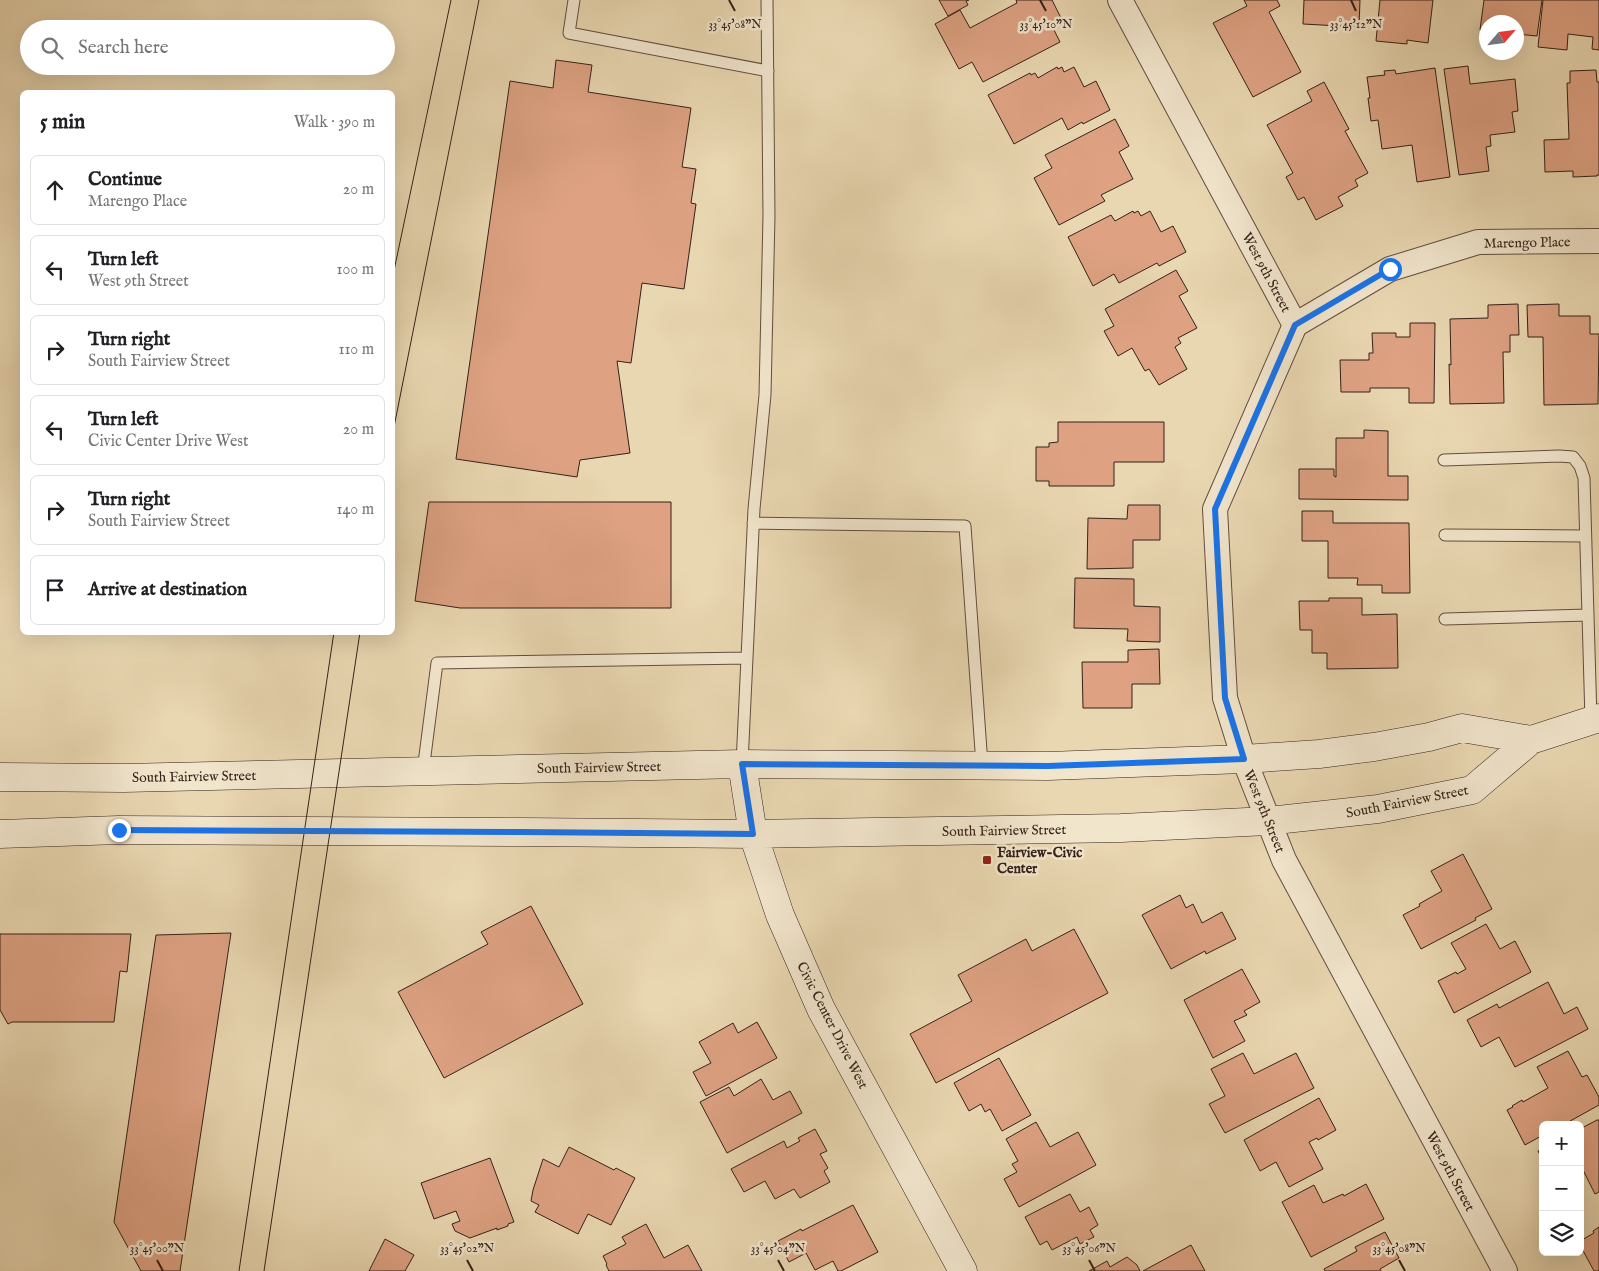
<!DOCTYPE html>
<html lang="en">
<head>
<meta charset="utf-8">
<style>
	:root { --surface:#fff; --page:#f2f2f2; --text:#202124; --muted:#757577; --line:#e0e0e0 }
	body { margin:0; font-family:"IM FELL English",serif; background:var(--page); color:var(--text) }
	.controls { position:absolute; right:15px; bottom:15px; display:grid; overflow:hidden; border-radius:8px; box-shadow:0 5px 20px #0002 }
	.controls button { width:45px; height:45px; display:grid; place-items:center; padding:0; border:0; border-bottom:1px solid var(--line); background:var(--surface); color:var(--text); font:25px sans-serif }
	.compass { position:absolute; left:1479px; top:15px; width:45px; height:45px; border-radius:50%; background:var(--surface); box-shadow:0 5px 20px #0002; rotate:62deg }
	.stop { position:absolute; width:15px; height:15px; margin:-11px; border:4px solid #1a73e8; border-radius:50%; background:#fff }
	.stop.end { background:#1a73e8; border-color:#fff; box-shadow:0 1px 5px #0008 }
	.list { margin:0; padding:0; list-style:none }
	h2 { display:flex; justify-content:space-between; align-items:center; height:65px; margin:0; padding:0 20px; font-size:21px }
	h2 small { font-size:16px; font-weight:400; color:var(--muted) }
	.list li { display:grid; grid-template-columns:32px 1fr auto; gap:15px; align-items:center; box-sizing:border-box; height:70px; margin:0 10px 10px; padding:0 10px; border:1px solid var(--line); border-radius:8px }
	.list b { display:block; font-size:19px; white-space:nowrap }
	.list p { margin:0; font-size:16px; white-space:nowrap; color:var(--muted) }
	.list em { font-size:16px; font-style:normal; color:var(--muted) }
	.icon { flex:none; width:28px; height:28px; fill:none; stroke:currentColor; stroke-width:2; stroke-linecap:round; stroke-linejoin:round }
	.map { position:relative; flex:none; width:1599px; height:1271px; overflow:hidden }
	.search { position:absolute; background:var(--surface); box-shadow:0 5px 20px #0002; left:20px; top:20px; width:375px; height:55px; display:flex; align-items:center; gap:12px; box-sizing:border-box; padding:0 18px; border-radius:28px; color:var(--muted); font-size:19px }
	.panel { position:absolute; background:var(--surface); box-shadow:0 5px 20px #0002; left:20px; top:90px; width:375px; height:545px; border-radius:8px }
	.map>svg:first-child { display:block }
	.building { fill:#dea283; stroke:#342118 }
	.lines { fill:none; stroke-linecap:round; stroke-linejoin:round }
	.service-casing { stroke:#614e3e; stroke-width:13 }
	.minor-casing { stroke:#614e3e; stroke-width:26 }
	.secondary-casing { stroke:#342118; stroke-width:29 }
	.service { stroke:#f1e5cc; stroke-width:11 }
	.minor { stroke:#f1e5cc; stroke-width:24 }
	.secondary { stroke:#f1e5cc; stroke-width:28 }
	.tram { stroke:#342118; stroke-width:1 }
	.route { stroke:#1a73e8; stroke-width:6 }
	.ticks { fill:none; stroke:#342118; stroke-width:2 }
	.poi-dot { fill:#8f2418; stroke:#f1e5cc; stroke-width:2 }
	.labels { text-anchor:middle; stroke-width:5; stroke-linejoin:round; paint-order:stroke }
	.street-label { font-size:14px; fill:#342118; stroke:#f1e5cc }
	.poi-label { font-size:14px; font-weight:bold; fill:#342118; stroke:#f1e5cc; text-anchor:start }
	.ticks-label { font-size:12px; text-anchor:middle; fill:#342118; stroke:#f1e5cc; stroke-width:5; stroke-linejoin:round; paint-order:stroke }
</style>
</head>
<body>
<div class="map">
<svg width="1599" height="1271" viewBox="0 0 1599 1271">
	<rect width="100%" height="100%" fill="#e9d7b1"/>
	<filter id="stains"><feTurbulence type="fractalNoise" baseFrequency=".004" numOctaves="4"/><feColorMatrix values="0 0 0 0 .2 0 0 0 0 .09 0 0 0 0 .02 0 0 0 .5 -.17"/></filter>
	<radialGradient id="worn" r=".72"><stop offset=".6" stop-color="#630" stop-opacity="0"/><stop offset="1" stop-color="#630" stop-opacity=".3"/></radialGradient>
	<path class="building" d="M939 0H969L966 1 968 5 948 16Z
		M1016 0H1052L1061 18 1051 24 1060 42 983 82 972 62 959 69 935 24 960 10 970 28 1017 3Z
		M1244 0H1277L1280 6 1269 12 1301 72 1253 97 1213 23 1247 6Z
		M1304 0H1360L1359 27 1303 24Z
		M1380 0H1433L1428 43 1407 40V44L1376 41Z
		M1484 0H1542L1537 36 1516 34V22H1486V30H1480Z
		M1543 0H1599V50L1592 49 1593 37 1568 34 1567 50 1538 47Z
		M556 60 592 65 588 92 691 108 682 167 696 169 691 203 696 204 684 289 642 283 631 363 617 361 630 453 580 460 577 477 456 459 510 81 553 88Z
		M1468 66 1470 84 1515 79 1518 111 1512 112 1515 132 1490 135 1491 146 1486 147 1489 171 1459 175 1444 69Z
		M1057 67 1058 69 1062 67 1064 72 1074 67 1084 87 1096 81 1110 110 1083 124 1082 122 1068 130 1062 118 1014 144 988 95 1030 73 1031 75 1035 73 1038 78Z
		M1435 68 1450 177 1417 182 1412 145 1382 149 1378 120 1371 121 1368 98H1370L1367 77 1385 75 1384 71 1395 70 1396 74Z
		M1596 70 1597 82H1599V175H1597V176L1573 177V171L1545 172 1544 140 1569 139 1567 83H1570V71Z
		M1324 82 1349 129 1345 131 1368 173 1355 180 1358 186 1338 197 1343 206 1316 220 1304 197 1298 200 1286 177 1293 173 1267 125 1312 101 1307 91Z
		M1115 119 1129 146 1119 152 1133 179 1101 195 1105 201 1059 225 1034 178 1052 168 1045 155Z
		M1133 211 1134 213 1138 211 1141 216 1150 211 1161 232 1173 226 1186 252 1159 266 1157 263 1119 283 1114 274 1093 286 1068 237 1111 215 1115 221Z
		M1176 270 1188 291 1179 296 1197 328 1178 338 1181 343 1175 347 1187 369 1159 385 1149 369 1145 371 1132 348 1118 356 1104 331 1114 326 1105 309Z
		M1518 304 1519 335H1510V352H1503L1504 403 1450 404 1449 364 1451 365 1450 319 1488 318V305Z
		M1559 304V316H1590V334H1599L1598 404 1544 405 1543 337H1528L1527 305Z
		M1410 323H1435L1434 403H1409V388H1370V392H1341L1340 360H1369V353H1373L1372 333H1396V337H1410Z
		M1058 422H1164V462H1114V486H1049V481H1036V447H1049V443L1058 442Z
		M1364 430 1388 431V476H1408V500L1299 499V469H1334V476L1336 477V438H1364Z
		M429 502H671V608H460L415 601Z
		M1128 505H1160V540H1133V568L1087 569 1088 518 1127 519Z
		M1302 511H1333V523H1409L1410 593H1382V585H1357L1358 578H1328V541H1302Z
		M1075 578 1134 579V606L1160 607V642L1127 641 1128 629 1074 628Z
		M1329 598H1362V615L1397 614 1398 668 1327 669V653H1312V630H1300L1299 601H1329Z
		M1159 649 1160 684H1132V708H1083L1082 662H1128V650Z
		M1463 854 1492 909 1475 918 1476 920 1421 949 1403 915 1420 906 1419 904 1442 891 1431 871Z
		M1180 895 1186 908 1193 904 1202 923 1222 912 1236 939 1206 954 1205 951 1171 969 1142 915Z
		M531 906 583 1004 444 1078 398 992 488 944 481 932Z
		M1486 924 1500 949 1515 941 1531 972 1454 1013 1438 981 1456 972 1457 974 1466 969 1451 943Z
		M1074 929 1108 993 936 1083 910 1034 972 1001 958 975 1026 939 1032 951Z
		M231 933 180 1271H141L114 1222 156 935Z
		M0 934H131L127 972 120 971 114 1022H12L8 1024 0 1010Z
		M1242 969 1260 1002 1244 1011 1247 1015 1234 1021 1245 1041 1213 1058 1184 1000Z
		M1548 982 1564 1014 1577 1007 1588 1029 1515 1067 1499 1037 1481 1047 1467 1020 1497 1004 1499 1008Z
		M757 1022 777 1058 706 1096 693 1072 711 1063 699 1042 733 1023 738 1033Z
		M1568 1051 1582 1077 1587 1075 1599 1097V1105L1563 1125H1543V1135L1525 1145 1507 1110 1513 1107 1512 1106 1522 1100 1523 1102 1548 1088 1537 1067Z
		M1243 1053 1254 1074 1296 1053 1314 1088 1225 1133 1209 1104 1225 1096 1211 1069Z
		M999 1058 1031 1115 1002 1131 990 1109 985 1112 981 1104 969 1111 954 1083Z
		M761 1079 773 1100 790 1091 802 1113 727 1153 700 1102 729 1087 734 1096Z
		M1319 1098 1336 1130 1318 1140 1317 1138 1309 1142 1323 1169 1289 1187 1276 1162 1260 1171 1244 1140Z
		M1597 1120H1599V1192L1595 1194 1582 1168 1580 1169V1129Z
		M1036 1122 1050 1147 1078 1132 1096 1165 1019 1207 1004 1179 1017 1172 1012 1164 1018 1161 1006 1139Z
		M815 1129 827 1151 820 1154 828 1168 824 1171 830 1182 800 1198 794 1189 775 1199 765 1181 744 1192 731 1169 784 1141 787 1148 800 1141 798 1138Z
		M569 1147 614 1170 616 1168 635 1178 611 1225 588 1214 578 1234 535 1212 539 1205 531 1201 533 1190 543 1159 559 1167Z
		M1543 1149V1160L1538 1151Z
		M490 1158 514 1222 508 1224V1226L497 1230V1228L470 1238 455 1231 452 1224 460 1221 456 1211 434 1219 421 1183Z
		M1366 1184 1384 1219 1311 1257 1282 1202 1314 1185 1323 1203 1343 1194 1344 1196Z
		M1070 1194 1080 1212 1089 1207 1098 1225 1090 1230 1094 1237 1080 1244 1077 1237 1052 1250 1047 1241 1040 1245 1025 1217Z
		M853 1205 878 1252 841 1271H838L833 1261 815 1270 806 1253 789 1262 778 1241 801 1229 802 1231Z
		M646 1224 664 1258 688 1245 702 1271H609L606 1265 607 1264 603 1256 626 1244 622 1237Z
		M1599 1227V1271H1594L1580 1245V1241L1594 1233 1593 1231Z
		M1385 1232 1399 1258 1380 1269 1381 1271H1325L1324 1269 1357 1251 1355 1247Z
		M385 1239 414 1255 405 1271H369Z
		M1191 1245 1205 1271H1143Z
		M1127 1257 1137 1265 1140 1271H1089L1107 1261 1110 1267Z"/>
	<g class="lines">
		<defs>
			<path id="service" d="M574 0 569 33 768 71
				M1444 460 1559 456 1573 457 1580 466 1584 478 1588 615 1445 619
				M753 523 965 526 982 765
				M1445 535 1585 536
				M1588 615 1591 720
				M742 764 754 509 765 395 769 216 767 0
				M423 771 437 663 747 658"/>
			<path id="minor" d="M1120 0 1295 325 1215 509 1225 698 1244 759 1284 860 1505 1271
				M1295 325 1390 269 1478 242 1599 241"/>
			<path id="secondary" d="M742 764 753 834 780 915 821 1009 963 1271
				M0 777 124 778 742 764 1048 766 1244 759 1319 754 1374 747 1429 737 1462 728 1531 740
				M0 834 119 830 522 832 753 834 1121 828 1268 821 1378 809 1472 790 1531 740 1599 718"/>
		</defs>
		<use href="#service" class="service-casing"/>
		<use href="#minor" class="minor-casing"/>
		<use href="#secondary" class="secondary-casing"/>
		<use href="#service" class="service"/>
		<use href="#minor" class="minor"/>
		<use href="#secondary" class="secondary"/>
		<path class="tram" d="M392 280 451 0
			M392 437 479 0
			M239 1271 334 632
			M264 1271 360 632"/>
	</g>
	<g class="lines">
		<path class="route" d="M119 830 522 832 753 834 742 764 1048 766 1244 759 1225 698 1215 509 1295 325 1390 269"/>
	</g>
	<path class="ticks" d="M729 0 735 11M1040 0 1046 11M1351 0 1356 11M157 1260 163 1271M467 1260 473 1271M778 1260 784 1271M1089 1260 1095 1271M1399 1260 1405 1271"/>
	<rect class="poi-dot" x="982" y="855" width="10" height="10" rx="2.5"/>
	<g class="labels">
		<g class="street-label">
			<text transform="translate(1527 242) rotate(-1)" y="5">Marengo Place</text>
			<text transform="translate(1267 272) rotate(62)" y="5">West 9th Street</text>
			<text transform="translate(599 767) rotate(-1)" y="5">South Fairview Street</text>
			<text transform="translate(194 776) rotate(-1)" y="5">South Fairview Street</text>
			<text transform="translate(1407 801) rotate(-11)" y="5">South Fairview Street</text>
			<text transform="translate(1265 811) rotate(68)" y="5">West 9th Street</text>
			<text transform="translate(1004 830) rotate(-1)" y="5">South Fairview Street</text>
			<text transform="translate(833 1025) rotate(63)" y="5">Civic Center Drive West</text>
			<text transform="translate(1451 1171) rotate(62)" y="5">West 9th Street</text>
		</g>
		<g class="poi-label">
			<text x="997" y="857">Fairview-Civic<tspan x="997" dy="16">Center</tspan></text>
		</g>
	</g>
	<g class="ticks-label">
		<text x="735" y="28">33°45'08"N</text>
		<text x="1046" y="28">33°45'10"N</text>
		<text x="1356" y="28">33°45'12"N</text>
		<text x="157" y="1252">33°45'00"N</text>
		<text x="467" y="1252">33°45'02"N</text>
		<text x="778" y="1252">33°45'04"N</text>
		<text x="1089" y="1252">33°45'06"N</text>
		<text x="1399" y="1252">33°45'08"N</text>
	</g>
	<rect width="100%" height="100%" filter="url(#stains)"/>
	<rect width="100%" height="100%" fill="url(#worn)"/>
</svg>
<div class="controls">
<button>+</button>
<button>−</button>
<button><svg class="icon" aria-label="layers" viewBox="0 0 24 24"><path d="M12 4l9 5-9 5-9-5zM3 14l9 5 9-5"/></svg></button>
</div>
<svg class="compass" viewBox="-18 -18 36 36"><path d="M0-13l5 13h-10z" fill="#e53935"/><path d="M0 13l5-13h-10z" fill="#757577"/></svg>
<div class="stop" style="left:1390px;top:269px"></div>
<div class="stop end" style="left:119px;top:830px"></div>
<div class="search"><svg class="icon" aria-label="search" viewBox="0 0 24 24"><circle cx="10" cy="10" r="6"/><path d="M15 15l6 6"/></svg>Search here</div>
<section class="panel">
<h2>5 min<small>Walk · 390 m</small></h2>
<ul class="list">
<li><svg class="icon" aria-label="ahead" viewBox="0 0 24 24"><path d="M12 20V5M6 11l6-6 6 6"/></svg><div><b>Continue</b><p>Marengo Place</p></div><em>20 m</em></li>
<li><svg class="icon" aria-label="left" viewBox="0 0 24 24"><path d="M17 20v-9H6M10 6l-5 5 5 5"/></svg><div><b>Turn left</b><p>West 9th Street</p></div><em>100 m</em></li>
<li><svg class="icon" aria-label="right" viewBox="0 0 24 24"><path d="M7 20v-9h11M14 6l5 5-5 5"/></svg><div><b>Turn right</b><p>South Fairview Street</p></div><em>110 m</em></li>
<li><svg class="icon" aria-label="left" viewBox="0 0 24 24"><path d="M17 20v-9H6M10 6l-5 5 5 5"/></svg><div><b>Turn left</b><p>Civic Center Drive West</p></div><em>20 m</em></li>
<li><svg class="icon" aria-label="right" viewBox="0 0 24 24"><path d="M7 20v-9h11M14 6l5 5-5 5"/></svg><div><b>Turn right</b><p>South Fairview Street</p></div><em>140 m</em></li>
<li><svg class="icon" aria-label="arrive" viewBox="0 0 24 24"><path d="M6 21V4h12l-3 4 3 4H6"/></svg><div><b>Arrive at destination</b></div></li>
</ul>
</section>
</div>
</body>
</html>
